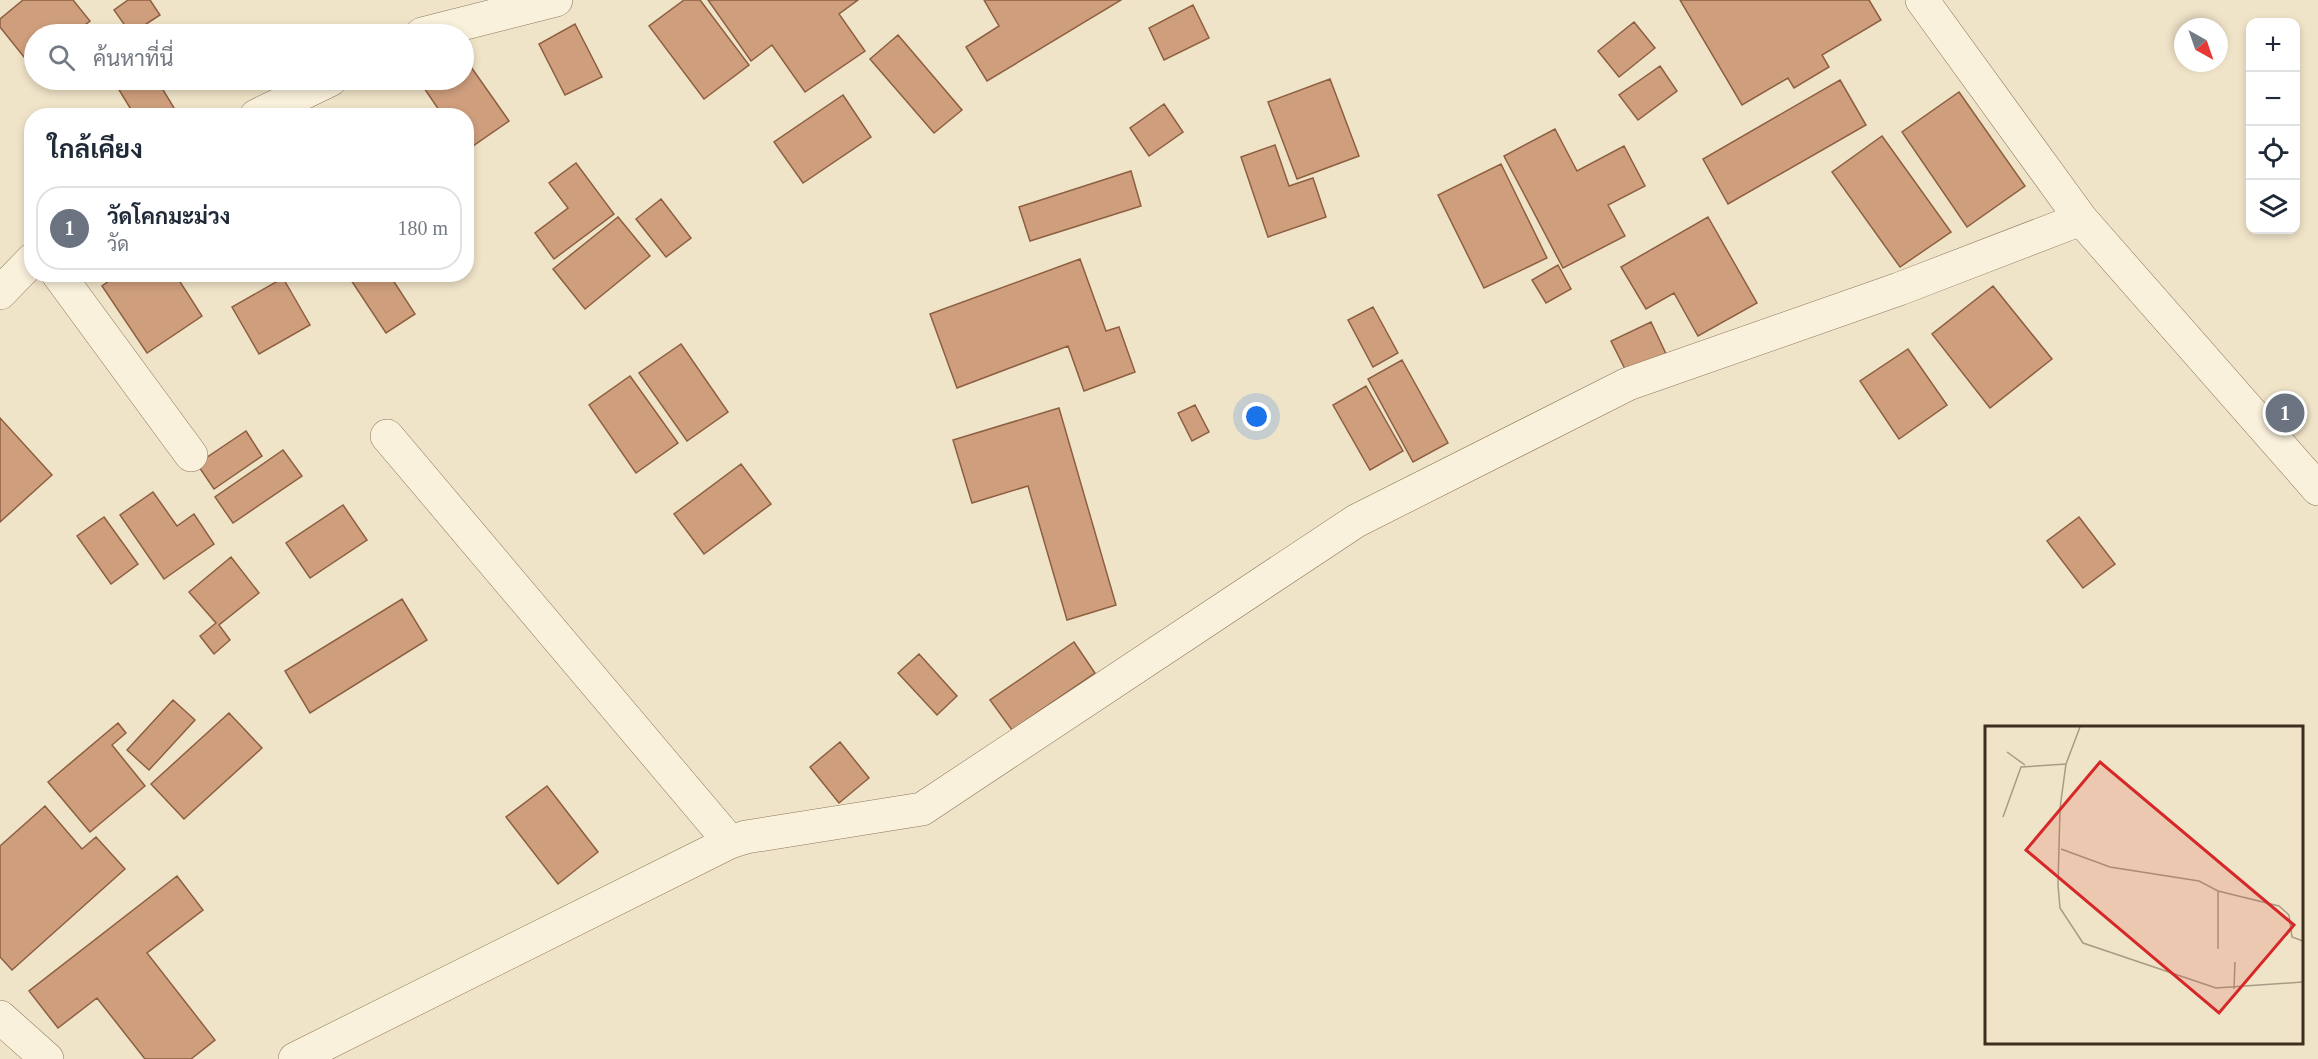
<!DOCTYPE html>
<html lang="th">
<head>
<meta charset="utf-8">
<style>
	:root { --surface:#fff; --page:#f2f2f3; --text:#1f2937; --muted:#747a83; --line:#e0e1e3; --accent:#9e2a2b }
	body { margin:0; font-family:"Times New Roman",Sarabun,serif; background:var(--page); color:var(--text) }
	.controls { position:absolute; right:18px; top:18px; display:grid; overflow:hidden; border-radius:12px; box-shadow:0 3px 9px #0003 }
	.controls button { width:54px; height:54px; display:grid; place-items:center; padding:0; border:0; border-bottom:2px solid var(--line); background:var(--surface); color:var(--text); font:30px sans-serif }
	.compass { position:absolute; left:2174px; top:18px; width:54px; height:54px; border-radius:50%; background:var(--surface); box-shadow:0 3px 9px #0003; rotate:140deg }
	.you { position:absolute; left:1257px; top:417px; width:21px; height:21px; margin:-15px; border:4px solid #fff; border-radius:50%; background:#1a73e8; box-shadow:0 0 0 9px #1a73e833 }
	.badge { display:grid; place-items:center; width:39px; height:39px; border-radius:50%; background:var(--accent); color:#fff; font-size:20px; font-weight:700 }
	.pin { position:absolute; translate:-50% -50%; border:3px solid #fff; box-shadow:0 2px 6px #0006 }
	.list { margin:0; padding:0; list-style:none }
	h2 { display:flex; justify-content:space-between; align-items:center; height:78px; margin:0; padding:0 24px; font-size:26px }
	h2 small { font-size:20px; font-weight:400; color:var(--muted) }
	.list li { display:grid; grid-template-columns:39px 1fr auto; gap:18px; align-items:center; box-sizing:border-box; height:84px; margin:0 12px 12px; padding:0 12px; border:2px solid var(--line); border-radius:24px }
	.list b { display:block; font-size:22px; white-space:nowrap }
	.list p { margin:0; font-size:20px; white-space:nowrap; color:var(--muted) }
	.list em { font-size:20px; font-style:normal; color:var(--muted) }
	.icon { flex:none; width:33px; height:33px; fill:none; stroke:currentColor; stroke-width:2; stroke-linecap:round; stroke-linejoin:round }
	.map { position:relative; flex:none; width:2318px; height:1059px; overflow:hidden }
	.search { position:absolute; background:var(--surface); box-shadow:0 3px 9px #0003; left:24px; top:24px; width:450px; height:66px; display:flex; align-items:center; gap:15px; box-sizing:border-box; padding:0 21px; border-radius:33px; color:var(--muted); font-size:22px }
	.panel { position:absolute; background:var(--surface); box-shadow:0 3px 9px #0003; left:24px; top:108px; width:450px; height:174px; border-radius:24px }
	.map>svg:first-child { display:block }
	.building { fill:#cf9f7d; stroke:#8d5f41; stroke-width:1.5 }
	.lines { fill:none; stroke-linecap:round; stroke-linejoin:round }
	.minor-casing { stroke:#8d765c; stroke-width:34 }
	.minor { stroke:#faf1dc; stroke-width:33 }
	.inset-road { fill:none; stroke:#a89b85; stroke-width:1.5 }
	.view { fill:#d62828; fill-opacity:0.15; stroke:#d62828; stroke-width:3 }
	.inset-edge { fill:none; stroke:#3d2e20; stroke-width:3 }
</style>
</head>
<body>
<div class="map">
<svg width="2318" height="1059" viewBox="0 0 2318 1059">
	<rect width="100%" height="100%" fill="#f0e4c8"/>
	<path class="building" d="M23 0H73L90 21 73 34H34V65L32 67 0 27V19Z
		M128 0H150L160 15 131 34 114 10Z
		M684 0H700L749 65 704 99 649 26Z
		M708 0H858L839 14 865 51 805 92 772 45 751 61Z
		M984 0H1121L987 81 966 47 999 26Z
		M1680 0H1869L1881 20 1822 55 1829 67 1794 88 1788 78 1742 105Z
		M1193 5 1209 38 1164 60 1149 28Z
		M1634 22 1655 48 1619 77 1598 51Z
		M575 24 602 77 565 95 539 44Z
		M186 27 190 34H173Z
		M898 35 962 110 934 133 870 59Z
		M464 57 509 121 467 150 466 116H443L420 82 423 80H464Z
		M1660 66 1677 91 1638 120 1619 95Z
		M1330 79 1359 156 1297 179 1268 102Z
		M113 80H157L179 116H135Z
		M1840 80 1866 125 1728 204 1703 159Z
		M1959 92 2025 186 1967 227 1902 132Z
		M843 95 871 137 803 183 774 142Z
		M1164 104 1183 132 1149 156 1130 128Z
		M1555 129 1577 171 1624 146 1645 186 1608 205 1625 236 1563 268 1504 156Z
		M1882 136 1951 232 1900 267 1832 172Z
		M1275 145 1289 186 1313 178 1326 217 1268 237 1241 157Z
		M576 163 614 214 554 259 535 233 568 208 549 183Z
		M1501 164 1547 258 1484 288 1438 195Z
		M1131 171 1141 206 1030 241 1019 207Z
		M661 199 691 238 666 257 636 219Z
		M618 217 650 256 585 309 553 269Z
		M1708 217 1757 303 1698 336 1674 293 1646 309 1621 267Z
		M1080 259 1106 331 1119 327 1135 372 1084 391 1068 346 957 388 930 314Z
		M1558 265 1571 289 1546 303 1532 280Z
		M119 274H175L202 316 147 353 102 286Z
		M347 274H389L415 314 386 333Z
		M283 278 310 325 259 354 232 307Z
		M1993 286 2052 359 1990 408 1932 334Z
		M1373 307 1398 353 1373 367 1348 320Z
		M1651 322 1667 356 1628 375 1611 341Z
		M681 344 728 412 687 441 639 373Z
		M1908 349 1947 405 1899 439 1860 381Z
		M1402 360 1448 443 1413 462 1368 379Z
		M630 376 678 443 636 473 589 405Z
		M1366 386 1403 451 1370 470 1333 405Z
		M1195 405 1209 432 1192 441 1178 413Z
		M1059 408 1116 605 1067 620 1028 486 972 503 953 440Z
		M0 418 52 475 0 522Z
		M246 431 262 456 214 489 197 464Z
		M283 450 302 476 233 523 215 497Z
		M741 464 771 504 704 554 674 514Z
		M153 492 177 526 194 514 214 544 164 579 120 515Z
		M343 505 367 540 310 578 286 543Z
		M104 517 138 564 111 584 77 536Z
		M2079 517 2115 564 2083 588 2047 541Z
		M231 557 259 593 219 625 230 640 214 654 200 636 216 623 189 592Z
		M402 599 427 640 310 713 285 671Z
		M1074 642 1095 673 1012 730 990 700Z
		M919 654 957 696 937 715 898 673Z
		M173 700 195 720 149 770 127 750Z
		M229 713 262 748 184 819 151 784Z
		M118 723 126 733 112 745 145 786 90 832 48 782Z
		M840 742 869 778 839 803 810 767Z
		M547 786 598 852 558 884 506 817Z
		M45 806 82 849 96 837 125 869 12 970 0 957V846Z
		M177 876 203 910 147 953 215 1040 191 1059H145L97 998 58 1028 29 991Z"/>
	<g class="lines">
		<defs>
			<path id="minor" d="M1922 0 2081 219 2318 489
				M422 34 556 0
				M256 116 330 80
				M58 274 191 455
				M0 293 32 260
				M387 436 730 842
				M0 1017 47 1059
				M295 1059 730 842 746 837 922 809 1356 521 1628 384 1899 289 2081 219"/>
		</defs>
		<use href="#minor" class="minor-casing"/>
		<use href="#minor" class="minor"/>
	</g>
	<g transform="translate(1985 726)">
		<rect width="318" height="318" fill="#f0e4c8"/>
		<path class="inset-road" d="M95 1 81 38 75 82 73 159 75 182 98 217 231 262 318 256M22 26 40 39M18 91 36 41 81 38M76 123 125 141 214 155 233 165 294 180 304 189 307 211 318 215M233 165V223M249 263 250 236"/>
		<path class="view" d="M115 36 309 199 234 287 41 124Z"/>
		<rect width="318" height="318" class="inset-edge"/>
	</g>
</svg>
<div class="controls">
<button>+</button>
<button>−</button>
<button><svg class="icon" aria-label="locate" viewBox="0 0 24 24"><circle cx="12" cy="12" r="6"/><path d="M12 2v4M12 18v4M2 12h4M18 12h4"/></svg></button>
<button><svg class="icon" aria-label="layers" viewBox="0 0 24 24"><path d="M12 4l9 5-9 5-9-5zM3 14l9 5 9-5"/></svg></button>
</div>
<svg class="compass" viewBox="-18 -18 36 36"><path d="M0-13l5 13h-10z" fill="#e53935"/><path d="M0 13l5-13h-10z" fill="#747a83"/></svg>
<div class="you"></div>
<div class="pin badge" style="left:2285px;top:413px;background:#6b7280">1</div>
<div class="search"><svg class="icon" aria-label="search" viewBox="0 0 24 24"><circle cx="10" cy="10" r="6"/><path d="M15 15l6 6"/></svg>ค้นหาที่นี่</div>
<section class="panel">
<h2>ใกล้เคียง<small></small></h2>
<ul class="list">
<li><span class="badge" style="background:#6b7280">1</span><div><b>วัดโคกมะม่วง</b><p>วัด</p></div><em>180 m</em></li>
</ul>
</section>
</div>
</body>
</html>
